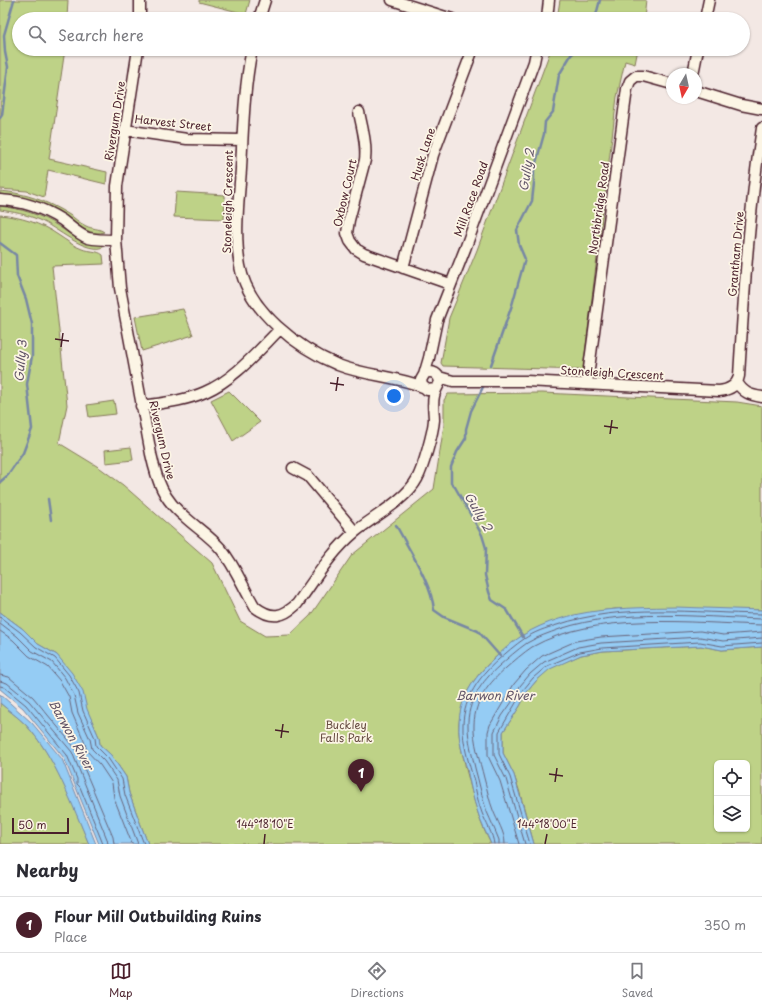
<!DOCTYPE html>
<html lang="en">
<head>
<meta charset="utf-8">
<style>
	:root { --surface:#fff; --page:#f2f2f3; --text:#2b2b33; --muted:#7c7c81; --line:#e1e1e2; --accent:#4a1f2b }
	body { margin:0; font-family:"Playpen Sans",sans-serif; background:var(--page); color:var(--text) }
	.controls { position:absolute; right:12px; bottom:12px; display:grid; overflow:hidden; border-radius:6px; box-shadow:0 1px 3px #0004 }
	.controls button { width:36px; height:36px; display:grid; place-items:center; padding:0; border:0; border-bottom:1px solid var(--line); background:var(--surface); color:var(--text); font:20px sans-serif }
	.compass { position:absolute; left:666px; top:68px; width:36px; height:36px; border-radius:50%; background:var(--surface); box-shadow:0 1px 3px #0004; rotate:189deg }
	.scale { position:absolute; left:12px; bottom:10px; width:57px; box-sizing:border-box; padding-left:4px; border:2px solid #4a1f2b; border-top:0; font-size:11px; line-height:14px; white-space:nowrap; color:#4a1f2b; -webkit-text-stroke:3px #fcf5e5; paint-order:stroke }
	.you { position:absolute; left:394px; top:396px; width:14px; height:14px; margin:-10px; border:3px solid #fff; border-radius:50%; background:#1a73e8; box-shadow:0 0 0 6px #1a73e833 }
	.badge { display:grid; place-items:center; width:26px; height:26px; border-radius:50%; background:var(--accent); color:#fff; font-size:13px; font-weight:700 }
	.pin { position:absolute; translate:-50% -33px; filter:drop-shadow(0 1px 2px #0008) }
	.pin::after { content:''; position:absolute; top:21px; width:14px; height:12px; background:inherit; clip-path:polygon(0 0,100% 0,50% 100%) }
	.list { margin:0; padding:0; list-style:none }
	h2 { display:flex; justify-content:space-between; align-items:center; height:52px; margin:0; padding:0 16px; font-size:17px }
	h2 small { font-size:13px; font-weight:400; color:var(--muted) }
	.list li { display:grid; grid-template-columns:26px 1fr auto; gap:12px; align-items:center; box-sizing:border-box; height:56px; padding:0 16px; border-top:1px solid var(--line) }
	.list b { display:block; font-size:15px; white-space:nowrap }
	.list p { margin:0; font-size:13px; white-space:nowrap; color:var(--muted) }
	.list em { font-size:13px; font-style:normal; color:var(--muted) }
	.icon { flex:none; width:22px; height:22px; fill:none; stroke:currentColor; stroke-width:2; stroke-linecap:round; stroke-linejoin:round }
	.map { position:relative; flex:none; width:762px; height:844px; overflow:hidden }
	.search { position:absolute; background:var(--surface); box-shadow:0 1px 3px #0004; left:12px; right:12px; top:12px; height:44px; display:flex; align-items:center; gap:10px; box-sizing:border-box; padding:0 14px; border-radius:22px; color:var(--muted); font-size:15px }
	.sheet { height:108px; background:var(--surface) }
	nav { display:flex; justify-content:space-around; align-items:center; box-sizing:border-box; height:56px; border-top:1px solid var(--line); background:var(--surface); font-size:11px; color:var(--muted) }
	nav a { display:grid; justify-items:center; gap:2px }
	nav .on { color:var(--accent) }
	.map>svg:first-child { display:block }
	.green { fill:#bed287; stroke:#847859; fill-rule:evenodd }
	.water { fill:#95ccf4; stroke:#7787a4 }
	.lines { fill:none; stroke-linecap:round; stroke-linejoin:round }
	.shore { stroke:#68647b; stroke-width:1 }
	.stream { stroke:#7787a4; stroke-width:2.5 }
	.minor-casing { stroke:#4a1f2b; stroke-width:13 }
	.minor { stroke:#fcf5e5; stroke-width:10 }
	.ticks { fill:none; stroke:#4a1f2b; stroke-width:1.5 }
	.labels { text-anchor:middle; stroke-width:3.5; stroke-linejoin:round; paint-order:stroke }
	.street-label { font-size:11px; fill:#4a1f2b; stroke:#fcf5e5 }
	.park-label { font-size:11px; fill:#674c42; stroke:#fcf5e5 }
	.water-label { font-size:12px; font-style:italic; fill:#605367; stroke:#fcf5e5 }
	.ticks-label { font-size:10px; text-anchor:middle; fill:#4a1f2b; stroke:#fcf5e5; stroke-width:3.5; stroke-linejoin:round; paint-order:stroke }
</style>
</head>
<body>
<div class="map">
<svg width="762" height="844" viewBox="0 0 762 844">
	<rect width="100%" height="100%" fill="#f3e8e4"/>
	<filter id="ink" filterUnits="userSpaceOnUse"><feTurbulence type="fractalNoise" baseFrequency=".025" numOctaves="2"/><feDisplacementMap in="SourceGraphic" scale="8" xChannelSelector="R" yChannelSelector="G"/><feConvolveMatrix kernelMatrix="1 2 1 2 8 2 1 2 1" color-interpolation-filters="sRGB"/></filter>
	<g filter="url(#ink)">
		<path class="green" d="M0 0H68L67 19H19V49H65L49 159 107 172 106 184 48 170 44 197 27 191 0 189Z
			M199 0H250L246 14 199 2Z
			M560 0H646L644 19H557Z
			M551 49H638L635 64 625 61 617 97 583 370 443 366 441 363 449 318 477 250Z
			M0 191C25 193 47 201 68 214 74 217 79 223 86 226 92 229 99 228 104 232 86 238 64 214 48 207 33 200 17 195 0 195Z
			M176 192 225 195 224 219 174 217Z
			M0 206C21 209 40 214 58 226 65 230 71 236 78 239 87 244 97 243 105 246 88 257 55 226 39 220 26 214 13 212 0 210Z
			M0 215C20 217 41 223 58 235 66 240 73 246 82 249 89 252 97 250 103 255L104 264 52 266 67 405 59 443 100 468 123 485 212 563 240 621 265 636 290 635 310 616 352 555 434 489 444 425V400L448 394 542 393 737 402 762 406V610L615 609C591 612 566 616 544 625 530 630 519 638 508 647 482 667 461 690 459 724 458 739 463 755 466 769 470 783 473 799 478 813 481 824 486 834 491 844H148L129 793 126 777 111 755 100 745 99 737 92 721 57 655 38 644 23 629 0 612Z
			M183 309 193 335 142 351 135 317Z
			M229 391 260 422 233 441 211 400Z
			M114 401 116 414 89 417 87 405Z
			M131 447 133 460 106 463 105 450Z
			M701 646 722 650 762 647V844H534L519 790 514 775 503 753V732L520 706 527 692 536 681 550 668 581 655 603 651ZM717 763H747V829H717Z
			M0 703C8 710 18 717 26 725 55 756 73 805 89 844H0Z"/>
		<path class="water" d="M676 607 762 610V647L722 650 701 646 603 651 581 655 550 669 536 681 527 692 520 706 503 732V753L514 775 534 844H491C487 834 481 824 478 813 473 799 470 784 467 769 463 755 458 740 459 725 459 699 474 677 493 660 502 651 512 642 523 635 569 607 625 608 676 607Z
			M0 612 23 629 38 644 57 655 72 673 83 692 87 709 99 737 100 745 111 755 126 777 129 793 148 844H99L64 758 23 708 0 689Z
			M0 694 32 723 62 759 96 844H89C72 805 55 756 26 725 18 717 8 710 0 703Z"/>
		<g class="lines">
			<path class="shore" d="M0 617 20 632 36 647 55 658 69 675 79 693 83 711 95 738 96 746 108 758 122 779 125 795 144 844
				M0 623 17 636 32 651 52 662 65 678 74 695 78 713 90 739 92 749 104 761 117 780 120 796 138 844
				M0 631 13 640 29 656 48 667 60 681 69 697 72 713 84 741 87 751 100 765 112 783 114 798 132 844
				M0 675 9 677 33 697 76 749 113 837 114 844
				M0 681 7 683 29 701 72 752 107 839 108 844
				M0 686 4 687 26 705 67 755 77 779V784L80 787 103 844
				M494 844C493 834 486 823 482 813 478 803 476 791 474 781 469 763 462 743 463 724 464 698 479 677 498 660 506 653 515 645 524 639 534 632 546 628 557 625 623 603 694 613 762 614
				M499 844V840C495 830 491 821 487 812 482 798 479 782 475 768 472 754 468 740 468 726 467 702 482 681 499 666 508 658 517 650 527 643 537 637 549 633 560 629 624 608 696 617 762 619
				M505 844C505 832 497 821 493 810 489 800 487 788 484 778 480 761 473 742 474 724 475 700 489 683 506 668 514 661 523 653 532 647 596 611 691 623 762 625
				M519 844 500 781 488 756V732L490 725 514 684 526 670 542 656 576 641 601 637 700 631 723 635 762 632
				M525 844 506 779 494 755V732L502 716 512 702 520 686 530 674 544 662 578 647 601 643 700 637 723 641 762 638
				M530 844 510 777 499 754V732L524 689 533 678 547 666 580 652 602 648 700 642 722 646 762 643"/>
			<path class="stream" d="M595 19 600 0
				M0 118 2 115 8 67 5 52 4 35 14 0
				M0 243 16 255 17 276 26 299 32 324V356L27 384 32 429 23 453 7 476 0 482
				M491 365 512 305 525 259 519 245 517 230 532 201 534 183V170L544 134 545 122 553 112 559 75 571 55 577 49
				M485 383 471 411 466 429V438L457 452 451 467V483L455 487 482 535 486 548 485 575 489 592 492 600 507 610 523 637
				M48 499 51 520
				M396 525C408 548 432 584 434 610L444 617 478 631 500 656"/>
			<defs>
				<path id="minor" d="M140 0V19
					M392 0 452 19
					M259 19 265 0
					M547 19 549 0
					M705 19 709 0
					M138 49 117 186 116 240 120 288 151 454C157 481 163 499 185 517 197 528 211 537 221 549 236 567 243 588 255 607 272 620 283 617 297 604 315 579 331 552 355 532 373 517 406 500 417 479 423 468 433 433 434 420 434 412 432 404 434 396 435 390 438 387 440 382 439 374 433 370 425 373L421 380 422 385 427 390 436 389
					M252 49C244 88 243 129 241 169 239 200 234 234 240 266 248 311 298 348 338 365 366 376 396 376 423 387
					M693 74 698 49
					M696 91 741 105 762 109
					M359 112C362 128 367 143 365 160L349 220 347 233 350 241 356 249 364 254 450 284
					M125 130 187 139 242 140
					M0 200C23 201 43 208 62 220 70 226 78 234 88 238 97 240 107 240 116 240
					M403 268 433 155 473 49
					M424 375 429 358 437 320 465 249 534 62 536 52 534 49
					M439 377 453 381H526L719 391C729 390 737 386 739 376 744 293 749 210 762 128
					M737 382C743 393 750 395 762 397
					M587 383 627 89 630 81 636 76H643L672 84
					M141 406C162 403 185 401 205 392 235 379 257 352 280 329
					M293 468 308 476 355 532"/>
			</defs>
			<use href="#minor" class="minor-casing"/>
			<use href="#minor" class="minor"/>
		</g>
	</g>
	<path class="ticks" d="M55 339 69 341M61 347 63 333M330 383 344 385M336 391 338 377M604 426 618 428M610 434 612 420M275 730 289 732M281 738 283 724M549 774 563 776M555 782 557 768M264 844 265 834M545 844 547 834"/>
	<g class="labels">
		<g class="street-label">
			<text transform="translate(115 121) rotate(-81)" y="4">Rivergum Drive</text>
			<text transform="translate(173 123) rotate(6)" y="4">Harvest Street</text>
			<text transform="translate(423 154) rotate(-72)" y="4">Husk Lane</text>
			<text transform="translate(345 193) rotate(-77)" y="4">Oxbow Court</text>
			<text transform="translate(471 199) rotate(-70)" y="4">Mill Race Road</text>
			<text transform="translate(228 202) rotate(-89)" y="4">Stoneleigh Crescent</text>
			<text transform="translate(599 208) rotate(-82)" y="4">Northbridge Road</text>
			<text transform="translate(736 254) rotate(-85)" y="4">Grantham Drive</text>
			<text transform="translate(612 373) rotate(3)" y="4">Stoneleigh Crescent</text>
			<text transform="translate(162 440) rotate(77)" y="4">Rivergum Drive</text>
		</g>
		<g class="park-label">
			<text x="346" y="729">Buckley<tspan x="346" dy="13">Falls Park</tspan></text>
		</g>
		<g class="water-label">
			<text transform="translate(527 170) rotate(-81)" y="4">Gully 2</text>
			<text transform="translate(21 361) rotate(-85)" y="4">Gully 3</text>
			<text transform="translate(478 512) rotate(60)" y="4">Gully 2</text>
			<text x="495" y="700">Barwon River</text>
			<text transform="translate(71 735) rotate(61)" y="4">Barwon River</text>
		</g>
	</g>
	<g class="ticks-label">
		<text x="265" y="828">144°18'10"E</text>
		<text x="547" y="828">144°18'00"E</text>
	</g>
</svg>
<div class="controls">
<button><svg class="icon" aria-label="locate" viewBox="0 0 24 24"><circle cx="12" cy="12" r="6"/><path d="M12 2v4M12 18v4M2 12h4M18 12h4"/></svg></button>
<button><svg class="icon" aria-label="layers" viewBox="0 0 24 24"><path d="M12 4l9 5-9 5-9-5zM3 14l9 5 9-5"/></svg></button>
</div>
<svg class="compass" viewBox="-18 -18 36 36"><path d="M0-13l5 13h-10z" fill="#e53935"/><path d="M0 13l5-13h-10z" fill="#7c7c81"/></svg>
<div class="scale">50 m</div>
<div class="you"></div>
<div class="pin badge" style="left:361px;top:792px">1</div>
<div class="search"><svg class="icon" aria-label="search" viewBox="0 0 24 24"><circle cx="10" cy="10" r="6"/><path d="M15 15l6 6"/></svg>Search here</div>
</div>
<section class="sheet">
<h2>Nearby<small></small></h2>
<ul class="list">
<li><span class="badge">1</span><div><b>Flour Mill Outbuilding Ruins</b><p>Place</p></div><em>350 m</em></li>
</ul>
</section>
<nav>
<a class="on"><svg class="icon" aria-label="map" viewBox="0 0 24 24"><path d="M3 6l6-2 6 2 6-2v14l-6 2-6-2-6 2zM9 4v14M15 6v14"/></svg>Map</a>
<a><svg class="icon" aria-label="directions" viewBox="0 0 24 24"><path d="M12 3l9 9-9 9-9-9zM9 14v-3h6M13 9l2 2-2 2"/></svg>Directions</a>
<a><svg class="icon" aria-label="saved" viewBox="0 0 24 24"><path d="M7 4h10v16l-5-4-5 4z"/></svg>Saved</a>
</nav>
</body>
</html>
